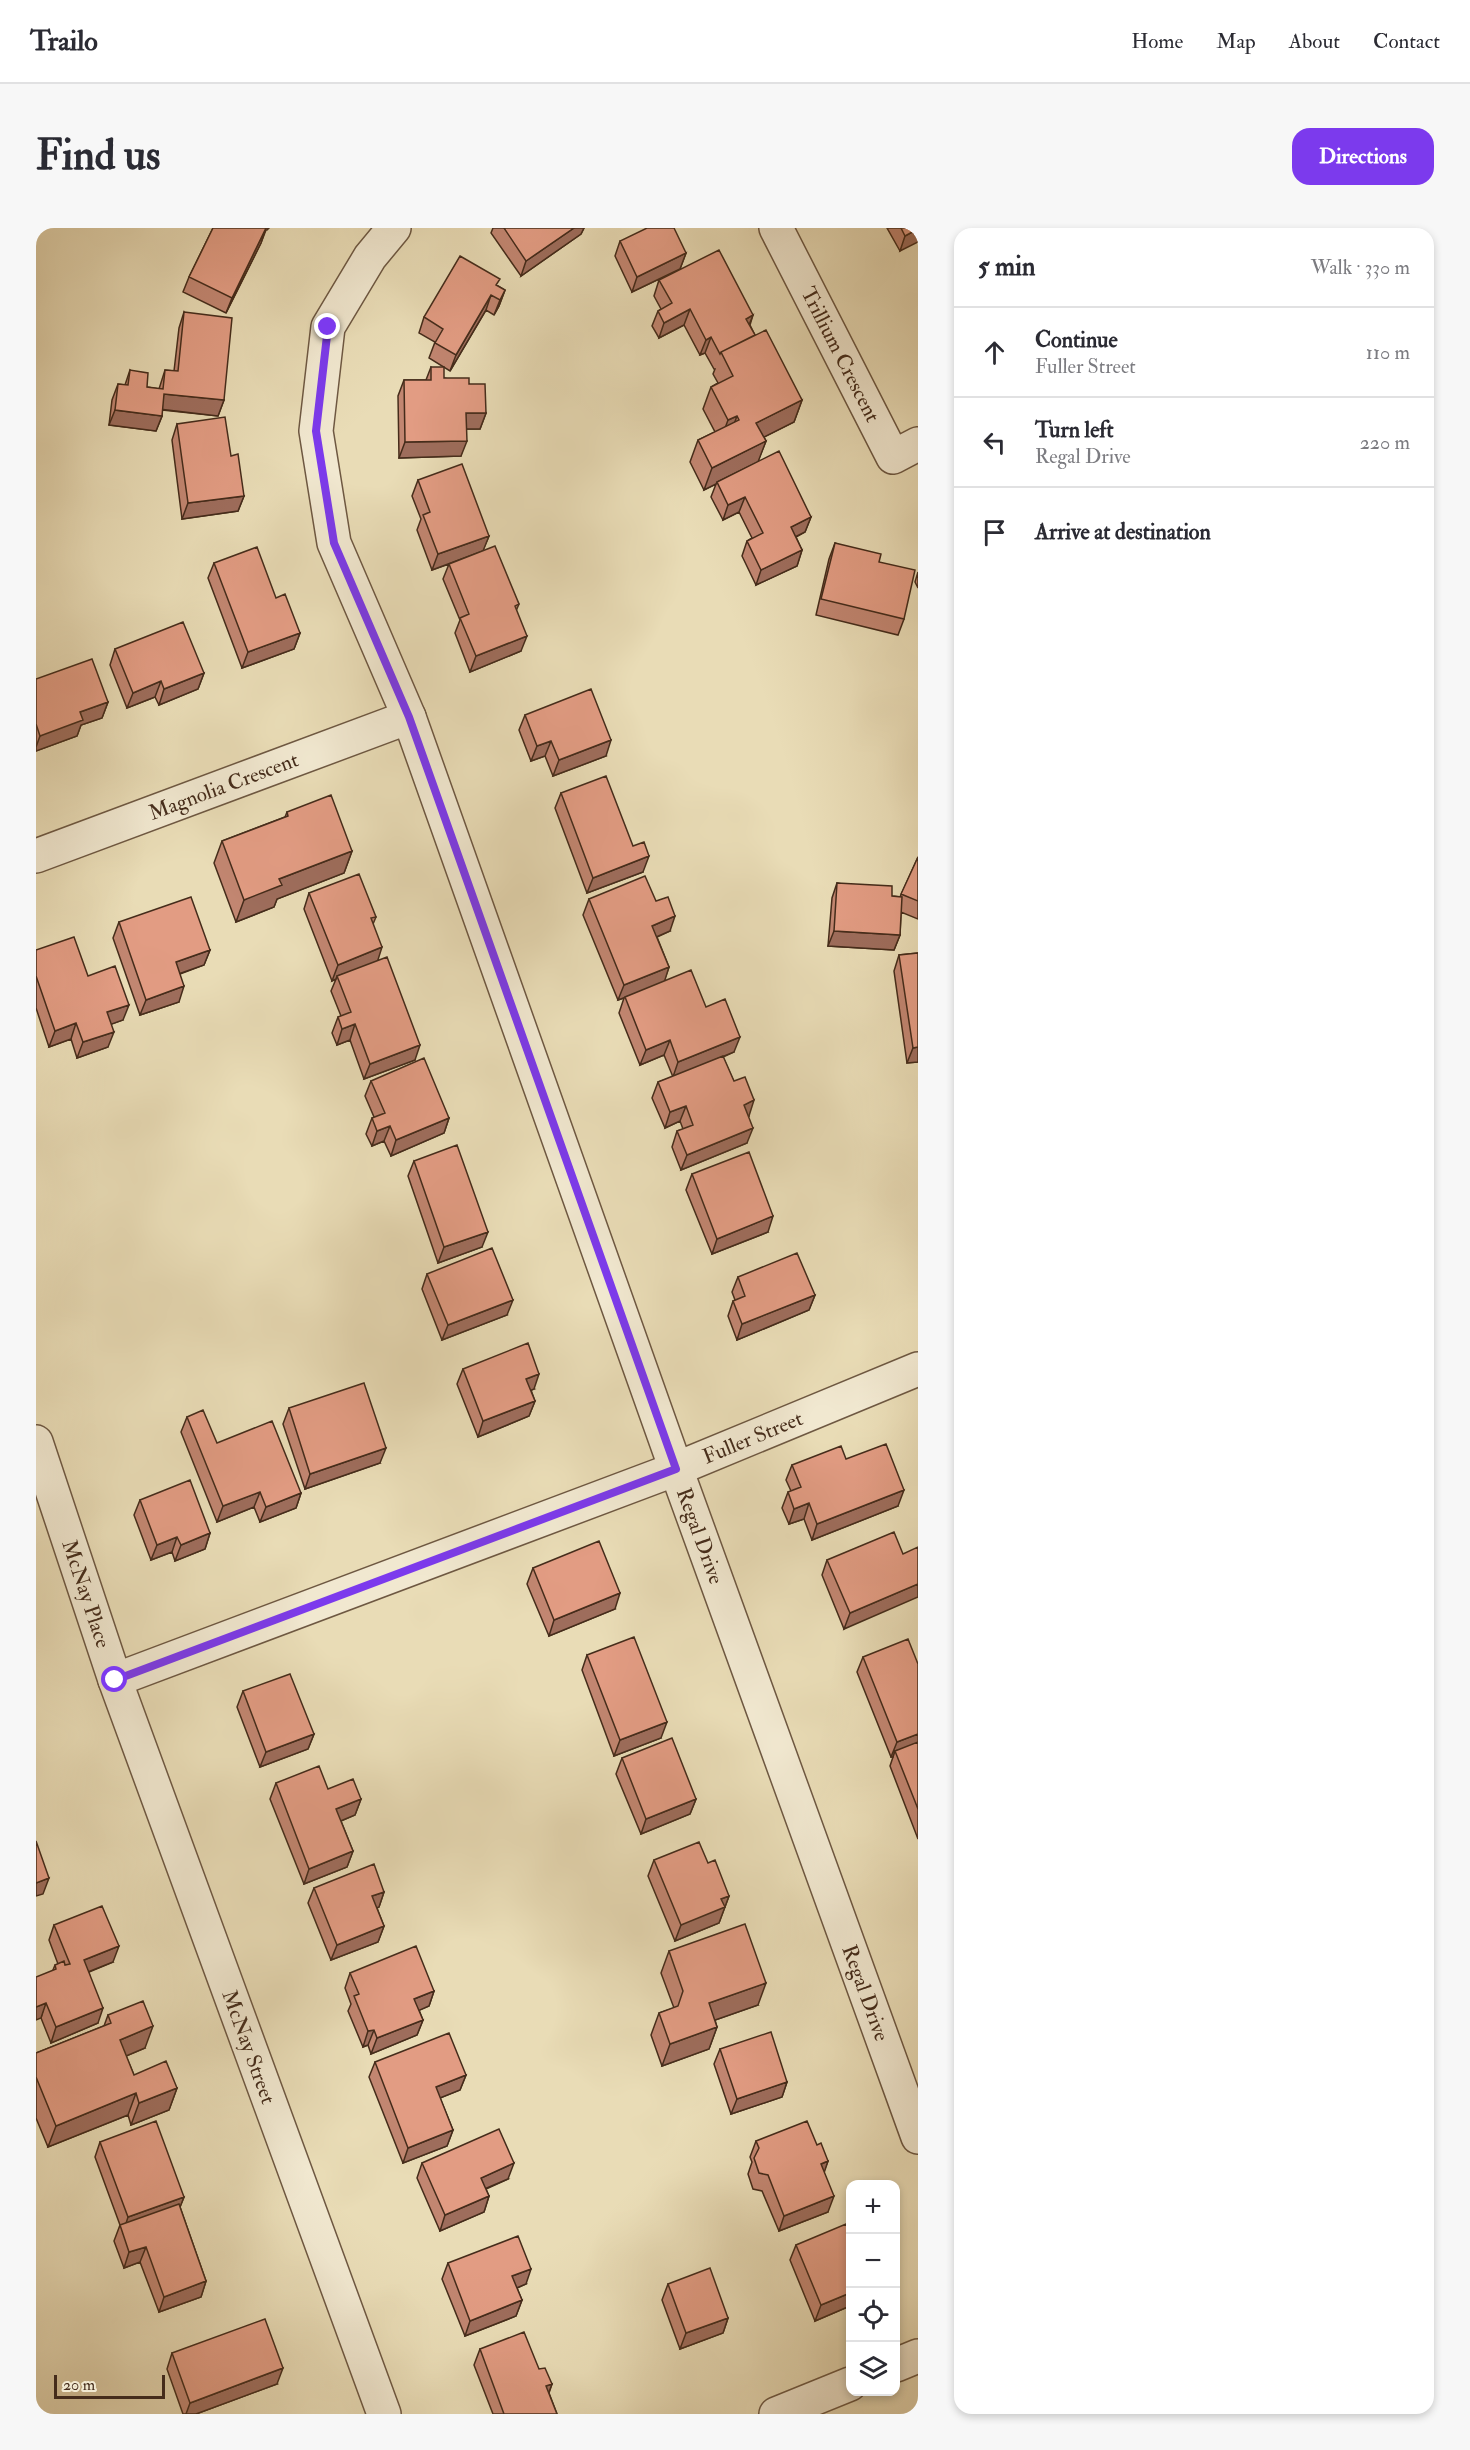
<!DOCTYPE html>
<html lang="en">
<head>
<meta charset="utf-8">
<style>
	:root { --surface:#fff; --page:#f7f7f7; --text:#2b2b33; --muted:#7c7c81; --line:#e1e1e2; --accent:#7c3aed }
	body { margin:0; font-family:"IM FELL Double Pica",serif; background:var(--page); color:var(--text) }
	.controls { position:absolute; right:18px; bottom:18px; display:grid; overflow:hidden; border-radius:12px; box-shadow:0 3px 9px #0003 }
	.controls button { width:54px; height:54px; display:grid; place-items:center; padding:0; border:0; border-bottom:2px solid var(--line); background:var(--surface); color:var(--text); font:30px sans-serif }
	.scale { position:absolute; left:18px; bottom:15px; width:111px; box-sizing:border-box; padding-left:6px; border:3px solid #452c1b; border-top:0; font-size:16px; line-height:21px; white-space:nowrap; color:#452c1b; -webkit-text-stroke:4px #f1e8d0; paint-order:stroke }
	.stop { position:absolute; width:18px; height:18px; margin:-14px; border:4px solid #7c3aed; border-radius:50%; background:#fff }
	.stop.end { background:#7c3aed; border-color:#fff; box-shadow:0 2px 6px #0008 }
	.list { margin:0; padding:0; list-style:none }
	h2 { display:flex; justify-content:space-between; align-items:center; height:78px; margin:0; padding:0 24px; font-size:26px }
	h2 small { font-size:20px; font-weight:400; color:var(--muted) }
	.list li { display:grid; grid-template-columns:39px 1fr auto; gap:18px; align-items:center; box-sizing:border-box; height:90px; padding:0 24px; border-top:2px solid var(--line) }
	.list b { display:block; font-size:22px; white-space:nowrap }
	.list p { margin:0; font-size:20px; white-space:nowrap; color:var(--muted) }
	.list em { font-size:20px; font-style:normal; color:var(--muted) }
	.icon { flex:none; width:33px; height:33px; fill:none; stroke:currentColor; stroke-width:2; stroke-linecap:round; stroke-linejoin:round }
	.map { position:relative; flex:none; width:882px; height:2186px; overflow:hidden; border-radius:18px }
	header { display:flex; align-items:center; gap:36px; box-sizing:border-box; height:84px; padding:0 30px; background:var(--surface); border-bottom:2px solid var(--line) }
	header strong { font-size:28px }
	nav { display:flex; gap:33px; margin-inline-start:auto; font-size:21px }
	.intro { display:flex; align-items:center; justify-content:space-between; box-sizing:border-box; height:144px; padding:0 36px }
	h1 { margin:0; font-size:42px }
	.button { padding:15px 27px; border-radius:18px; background:var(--accent); color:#fff; font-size:21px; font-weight:700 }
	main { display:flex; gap:36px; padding:0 36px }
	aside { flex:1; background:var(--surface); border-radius:18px; box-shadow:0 3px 9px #0003 }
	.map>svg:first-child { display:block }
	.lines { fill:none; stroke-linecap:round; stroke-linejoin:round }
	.minor-casing { stroke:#6e5842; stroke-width:36 }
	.tertiary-casing { stroke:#6e5842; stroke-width:36 }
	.minor { stroke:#f1e8d0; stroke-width:33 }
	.tertiary { stroke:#f1e8d0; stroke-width:33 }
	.wall { fill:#c28671; stroke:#452c1b; stroke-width:1.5 }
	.shaded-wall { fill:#9e6d5c; stroke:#452c1b; stroke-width:1.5 }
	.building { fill:#e29c83; stroke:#452c1b; stroke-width:1.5 }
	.route { stroke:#7c3aed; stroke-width:8 }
	.labels { text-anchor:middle; stroke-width:6; stroke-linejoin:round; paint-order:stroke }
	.street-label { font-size:21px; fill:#452c1b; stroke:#f1e8d0 }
</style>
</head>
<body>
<header>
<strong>Trailo</strong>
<nav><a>Home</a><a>Map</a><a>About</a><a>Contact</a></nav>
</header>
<div class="intro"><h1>Find us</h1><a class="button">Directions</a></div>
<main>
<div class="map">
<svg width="882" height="2186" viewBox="0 0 882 2186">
	<rect width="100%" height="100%" fill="#e9dcb6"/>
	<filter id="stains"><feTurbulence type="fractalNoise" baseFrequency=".00333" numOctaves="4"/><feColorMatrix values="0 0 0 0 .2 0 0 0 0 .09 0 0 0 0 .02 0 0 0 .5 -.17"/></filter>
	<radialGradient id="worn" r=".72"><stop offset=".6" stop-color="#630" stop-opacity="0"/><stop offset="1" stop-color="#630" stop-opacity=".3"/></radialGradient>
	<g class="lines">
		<defs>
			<g id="minor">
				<path id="s1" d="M358 0 334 29 292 99 280 203 298 315 373 489 640 1241 882 1909"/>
				<path id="s2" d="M740 0 857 229 882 216"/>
				<path id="s3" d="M0 628 373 489"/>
				<path id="s4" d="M0 1214 79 1452"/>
				<path d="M860 2137 882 2128"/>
				<path d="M740 2186 814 2156"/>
			</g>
			<g id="tertiary">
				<path id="s5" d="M348 2186 79 1452 640 1241 882 1141"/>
			</g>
		</defs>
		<use href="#minor" class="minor-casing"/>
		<use href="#tertiary" class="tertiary-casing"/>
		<use href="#minor" class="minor"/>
		<use href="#tertiary" class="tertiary"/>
	</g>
	<path class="wall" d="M177 0H233L231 2H230L225 15 190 85 147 64 153 49Z
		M457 0H548L545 6 485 48 455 5Z
		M851 0H882L864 23Z
		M584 13 650 25 644 41 596 64 579 28Z
		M623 52 717 87 714 97 719 107 766 172 758 194 728 209 730 213 722 233 775 289 769 304 760 309 766 322 761 338 720 357 706 328 711 313 716 310 703 284 687 292 675 269 680 256 668 262 654 234 662 212 679 204 667 181 675 159 682 155 677 146 679 141H678L669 125 664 127 648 97 623 110 616 98 622 83 625 81 618 68Z
		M462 58 469 62 463 78 458 87 450 82 414 143 393 130 399 114 383 105 388 89Z
		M148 84 188 172 182 188 126 182V188L120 203 73 197 76 172 82 156 89 157 94 142 111 159 123 161 129 142 138 143 143 100Z
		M395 139 408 150 433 156 450 185 444 201H430L425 228 363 230 362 168 368 152H390Z
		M141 196 208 268 202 283 146 291 136 212Z
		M382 252 453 308 447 322 483 376 480 383 485 423 434 444 419 405 424 392 407 351 413 336 396 342 381 302 385 291 376 268Z
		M799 315 843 334 868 391 862 407 780 387 793 331Z
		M178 335 240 370 264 405 258 421 206 440 172 350Z
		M882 344V360L879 354Z
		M79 421 168 445 162 461 123 477 119 469 91 480 74 437Z
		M0 451 72 474 66 490 45 497 41 508 0 523Z
		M489 487 570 528 517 548 509 528 495 533 483 502Z
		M525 565 597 618 607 644 551 665 519 580Z
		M251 584 316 623 308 645 241 671 238 679 200 694 178 635 186 613 249 589Z
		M882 629V691L865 684 864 707 858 722 792 718 796 670 801 655 856 668 864 669Z
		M273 665 340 689 337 696 342 732 379 832 328 851 314 812 301 817 296 805 302 789 305 788 295 763 300 751 296 753 268 681Z
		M553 671 634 703 621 709 633 739 628 753 670 779 698 824 687 829 713 888H712L711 915 645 942 636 919 641 903 647 901 644 893 629 900 616 870 622 854 637 849 628 827 604 837 583 785 588 770 582 772 547 687Z
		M83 694 174 722 168 737 144 746 143 774 104 787 77 710Z
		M0 722 52 748 87 792 75 796 72 819 41 830 35 811 13 819 0 780Z
		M882 725V834L871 835 858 743 863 727Z
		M335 853 413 890 408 905 355 928 348 913 336 918 330 906 336 890 338 889 329 868Z
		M378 933 446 1019 402 1035 372 948Z
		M656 946 732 1004 676 1026 650 962Z
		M391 1046 471 1087 406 1112 386 1061Z
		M702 1049 779 1067 773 1082 701 1112 692 1088 697 1073 699 1072 696 1064Z
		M427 1141 498 1161 495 1162 499 1173 493 1188 442 1209 421 1156Z
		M253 1180 344 1235 269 1261 247 1196Z
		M151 1189 181 1215 265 1265 260 1280 224 1294 218 1279 181 1294 145 1204Z
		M810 1231 862 1278 776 1312 768 1291 753 1296 746 1280 752 1264 755 1263 750 1252 756 1237Z
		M104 1272 174 1305 169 1321 139 1333 136 1324 115 1332 98 1287Z
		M867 1326 808 1401 786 1347 791 1332Z
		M497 1340 579 1381 513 1408 491 1356Z
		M551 1427 625 1510 578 1528 546 1442Z
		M827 1429 882 1436V1611L854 1538 857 1529H855L821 1444Z
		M207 1463 278 1506 272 1521 224 1539 201 1479Z
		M586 1530 660 1571 654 1586 605 1606 580 1546Z
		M240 1555 292 1561 325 1571 319 1587 305 1593 317 1623 311 1639 268 1656 234 1571Z
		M618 1632 672 1635 693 1668 683 1695 639 1713 612 1648Z
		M278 1660 348 1664 343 1679 341 1680 348 1698 342 1714 295 1732 272 1675Z
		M18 1697 77 1734 53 1744 62 1795 15 1815 5 1790 17 1742 19 1737 22 1736 13 1712Z
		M633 1723 722 1777 679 1792 681 1799 673 1821 626 1838 615 1807 623 1785 638 1780 625 1745Z
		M314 1745 398 1763 393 1778 383 1782 387 1792 381 1807 335 1826 332 1817 327 1819 312 1783 315 1776 309 1760Z
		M72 1787 109 1820 90 1828 98 1847 141 1860 133 1882 95 1897 92 1887 12 1919 0 1890V1825L68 1798Z
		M684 1821 751 1854 746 1869 695 1886 678 1836Z
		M339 1834 430 1847 424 1862 404 1870 417 1902 411 1918 367 1935 333 1849Z
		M720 1913 781 1917 792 1933 788 1943 792 1984 743 2003 726 1963 717 1961 712 1946 716 1934 714 1929Z
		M64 1914 148 1969 144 1979 170 2053 165 2069 123 2084 104 2034 88 2040 78 2013 84 1997 59 1929Z
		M386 1935 472 1951 450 1961 453 1968 448 1984 404 2003 381 1950Z
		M814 2008V2078L779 2093 754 2032 760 2017Z
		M412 2035 490 2056 481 2060 486 2072 480 2088 429 2108 406 2051Z
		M632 2056 692 2090 687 2105 644 2121 626 2072Z
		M444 2121 503 2141 516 2156 513 2165 521 2186H457L438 2137Z
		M136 2125 241 2156 160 2186H147L131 2141Z"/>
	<path class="shaded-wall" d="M230 0 225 15 190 85 196 70Z
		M538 0H548L545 6 485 48 490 33Z
		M882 1V14L864 23 869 8Z
		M650 25 644 41 596 64 601 49Z
		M469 62 463 78 458 87 464 72Z
		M455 67 450 82 414 143 420 127Z
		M654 81 648 97 623 110 628 95Z
		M717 87 711 102 710 91Z
		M675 109 669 125 664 127 670 112Z
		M128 166 188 172 182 188 123 181Z
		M766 172 758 194 712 217 720 195Z
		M79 182 126 188 120 203 73 197Z
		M430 185H450L444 201H424Z
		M701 188 693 210 684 214 692 192Z
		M431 213 425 228 363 230 369 214Z
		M730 213 722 234 681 254 680 256 668 262 676 240Z
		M208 268 202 283 146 291 152 275Z
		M709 269 703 284 687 292 692 277Z
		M775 289 769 304 749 314 755 299Z
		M453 308 447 323 396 342 402 326Z
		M766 322 761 338 720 357 725 342Z
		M264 405 258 421 206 440 212 424Z
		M491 408 485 423 434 444 440 428Z
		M168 445 162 461 123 477 128 461Z
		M125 453 119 469 91 480 97 465Z
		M72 474 66 490 45 497 41 508 0 523V519L4 508 44 484Z
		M575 512 570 528 517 548 523 532Z
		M515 513 509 528 495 533 501 518Z
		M316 623 308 645 241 671 238 679 200 694 208 672 243 651Z
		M613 628 607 644 551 665 557 650Z
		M639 688 634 703 611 713 616 698Z
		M798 703 864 707 858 722 792 718Z
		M346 719 341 735 301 748 300 751 296 753 302 737Z
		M174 722 168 737 134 749 140 734Z
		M633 739 628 755 582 772 588 757Z
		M148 758 143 774 104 787 110 772Z
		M93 777 87 792 65 800 71 784Z
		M40 795 35 811 13 819 19 803Z
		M319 796 314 812 301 817 306 801Z
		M78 804 72 819 41 830 47 814Z
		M704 809 698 824 637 849 642 834Z
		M634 812 628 827 604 837 610 822Z
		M384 817 379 832 328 851 334 836Z
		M882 819V834L871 835 877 820Z
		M718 872 713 888 702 893 708 877Z
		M650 878 644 893 629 900 634 884Z
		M413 890 408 905 355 928 360 912Z
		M354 898 348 913 336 918 341 903Z
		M717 900 711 915 645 942 651 927Z
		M737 988 732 1004 676 1026 681 1011Z
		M452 1004 446 1019 402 1035 408 1019Z
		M779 1067 773 1082 701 1112 706 1096Z
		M477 1072 471 1087 406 1112 412 1097Z
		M503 1146 498 1161 485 1167 490 1151Z
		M499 1173 493 1188 442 1209 447 1193Z
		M350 1220 344 1235 269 1261 274 1246Z
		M868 1262 862 1278 776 1312 781 1296Z
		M224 1264 218 1279 181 1294 187 1278Z
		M265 1265 260 1280 224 1294 230 1279Z
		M773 1275 768 1291 753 1296 758 1281Z
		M174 1305 169 1321 139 1333 145 1317Z
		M141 1309 136 1324 115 1332 121 1317Z
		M882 1356V1369L808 1401 814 1385Z
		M584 1365 579 1381 513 1408 518 1392Z
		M631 1494 625 1510 578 1528 584 1512Z
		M278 1506 272 1521 224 1539 230 1524Z
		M882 1506V1519L859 1523 857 1529H855L861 1514Z
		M325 1571 319 1587 295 1597 300 1581Z
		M660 1571 654 1586 605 1606 610 1591Z
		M317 1623 311 1639 268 1656 273 1641Z
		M13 1650 7 1666 0 1668V1655Z
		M348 1664 343 1679 330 1684 336 1668Z
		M693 1668 683 1695 639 1713 645 1697 685 1671Z
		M348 1698 342 1714 295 1732 301 1717Z
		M83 1718 77 1734 42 1748 48 1732Z
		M730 1755 722 1777 665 1797 673 1775Z
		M398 1763 393 1778 373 1787 378 1771Z
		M10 1775 5 1790 0 1792V1779Z
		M67 1780 62 1795 15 1815 20 1799Z
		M387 1792 381 1807 335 1826 341 1810Z
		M117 1798 109 1820 76 1834 84 1812Z
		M681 1799 673 1821 626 1838 634 1816Z
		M338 1802 332 1817 327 1819 332 1803Z
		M430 1847 424 1862 394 1874 400 1859Z
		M751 1854 746 1869 695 1886 701 1871Z
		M141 1860 133 1882 95 1897 103 1875Z
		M100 1865 92 1887 12 1919 20 1898Z
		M417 1902 411 1918 367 1935 372 1920Z
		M792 1933 787 1948 785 1936Z
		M478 1935 472 1951 439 1965 445 1950Z
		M453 1968 448 1984 404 2003 409 1987Z
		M798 1968 792 1984 743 2003 748 1988Z
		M148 1969 142 1984 87 2005 92 1989Z
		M110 2019 104 2034 88 2040 93 2024Z
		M495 2041 490 2056 471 2064 476 2048Z
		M170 2053 165 2069 123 2084 128 2069Z
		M814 2065V2078L779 2093 785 2077Z
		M486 2072 480 2088 429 2108 434 2093Z
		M692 2090 687 2105 644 2121 650 2105Z
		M247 2140 241 2156 160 2186H150L154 2175Z
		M516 2156 510 2172V2158Z"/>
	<path class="building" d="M177 0H230L196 70 153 49Z
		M468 0H538L490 33Z
		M611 0H638L650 25 601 49 584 13Z
		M865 0H882V1L869 8Z
		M683 22 717 87 710 91 719 107 685 124 684 126 675 109 670 112 654 81 628 95 622 83 636 75 623 52Z
		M424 28 464 51 460 57 469 62 464 72 455 67 420 127 399 115 407 101 388 89Z
		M148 84 196 90 188 172 128 166 126 188 79 182 82 156 92 157 94 142 112 145 111 159 127 161 129 142 142 143Z
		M730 102 766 172 720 195 730 213 676 240 662 212 703 192 701 188 692 192 675 159 697 148 685 124Z
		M395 139H408V150H433V156H449L450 185H430L431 213 369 214 368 152H395Z
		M189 189 195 228 202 226 208 268 152 275 141 196Z
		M743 223 775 289 755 299 766 322 725 342 711 313 727 305 709 269 692 277 681 254Z
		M426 236 453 308 402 326 387 287 394 284 382 252Z
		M799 315 845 326 843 334 879 342 868 391 785 371Z
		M459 318 483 376 479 378 491 408 440 428 424 390 433 386 413 336Z
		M221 319 240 370 249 366 264 405 212 424 178 335Z
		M147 394 168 445 128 461 125 453 97 465 79 421Z
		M56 431 72 474 44 484 47 492 4 508 0 496V451Z
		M555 461 575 512 523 532 515 513 501 518 489 487Z
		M570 548 597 618 608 614 613 628 557 650 525 565Z
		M295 567 316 623 243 651 246 657 208 672 186 613 252 588 251 584Z
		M882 629V673L865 666Z
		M323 646 340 689 335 690 346 719 302 737 273 665Z
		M609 648 620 673 632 669 639 688 616 698 633 739 588 757 553 671Z
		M801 655 856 658V668L866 669 864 707 798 703Z
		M155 669 174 722 140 734 148 758 110 772 83 694Z
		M38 709 52 748 79 738 93 777 71 784 78 804 47 814 40 795 19 803 0 748V722Z
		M882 725V819L877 820 863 727Z
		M351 729 384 817 334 836 319 796 306 801 302 789 315 784 301 748Z
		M655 742 670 779 689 771 704 809 642 834 634 812 610 822 589 769Z
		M687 828 698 853 709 849 718 872 708 877 717 900 651 927 641 903 657 897 650 878 634 884 622 854Z
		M388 830 413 890 360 912 354 898 341 903 336 890 349 885 335 853Z
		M421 917 452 1004 408 1019 378 933Z
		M713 924 737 988 681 1011 656 946Z
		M456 1020 477 1072 412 1097 391 1046Z
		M761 1025 779 1067 706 1096 697 1073 709 1068 702 1049Z
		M492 1115 503 1146 490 1151 499 1173 447 1193 427 1141Z
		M328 1155 350 1220 274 1246 253 1180Z
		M167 1182 181 1215 236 1193 265 1265 230 1279 224 1264 187 1278 151 1189Z
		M850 1216 868 1262 781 1296 773 1275 758 1281 752 1264 765 1259 756 1237 805 1218 810 1231Z
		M154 1252 174 1305 145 1317 141 1309 121 1317 104 1272Z
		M858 1304 867 1326 882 1319V1356L814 1385 791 1332Z
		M563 1313 584 1365 518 1392 497 1340Z
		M598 1409 631 1494 584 1512 551 1427Z
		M872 1411 882 1436V1506L861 1514 827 1429Z
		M254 1446 278 1506 230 1524 207 1463Z
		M636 1510 660 1571 610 1591 586 1530Z
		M882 1514V1581L859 1523Z
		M283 1538 292 1561 317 1551 325 1571 300 1581 317 1623 273 1641 240 1555Z
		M0 1613 13 1650 0 1655Z
		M663 1614 672 1635 679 1632 693 1668 685 1671 689 1679 645 1697 618 1632Z
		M338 1636 348 1664 336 1668 348 1698 301 1717 278 1660Z
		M66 1678 83 1718 48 1732 67 1780 20 1799 10 1775 0 1779V1749L20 1741 19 1737 28 1733 29 1737 34 1736 18 1697Z
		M709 1696 730 1755 673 1775 681 1799 634 1816 623 1785 642 1778 647 1763 633 1723Z
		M380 1718 398 1763 378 1771 387 1792 341 1810 338 1802 332 1803 318 1768 323 1766 314 1745Z
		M107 1773 117 1798 84 1812 98 1847 130 1833 141 1860 103 1875 100 1865 20 1898 0 1849V1825L75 1795 72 1787Z
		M735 1804 751 1854 701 1871 684 1821Z
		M413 1805 430 1847 400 1859 417 1902 372 1920 339 1834Z
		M120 1893 148 1969 92 1989 64 1914Z
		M771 1893 781 1917 785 1915 792 1933 785 1936 798 1968 748 1988 732 1947 723 1945 718 1930 723 1920 720 1913Z
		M463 1901 478 1935 445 1950 453 1968 409 1987 386 1935Z
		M143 1976 170 2053 128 2069 110 2019 93 2024 84 1997Z
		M810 1996 814 2008V2065L785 2077 760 2017Z
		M482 2008 495 2041 476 2048 486 2072 434 2093 412 2035Z
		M674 2040 692 2090 650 2105 632 2056Z
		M229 2091 247 2140 154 2175 136 2125Z
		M488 2104 503 2141 509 2140 516 2156 510 2158 521 2186H468L444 2121Z"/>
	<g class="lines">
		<path class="route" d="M79 1452 640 1241 373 489 298 315 280 203 292 99"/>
	</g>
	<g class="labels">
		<g class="street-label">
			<text dy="7" stroke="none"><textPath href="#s2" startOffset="142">Trillium Crescent</textPath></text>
			<text dy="7" stroke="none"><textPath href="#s3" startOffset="200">Magnolia Crescent</textPath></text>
			<text dy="7" stroke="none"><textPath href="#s5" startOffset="1464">Fuller Street</textPath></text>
			<text dy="7" stroke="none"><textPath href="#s1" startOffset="1396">Regal Drive</textPath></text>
			<text dy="7" stroke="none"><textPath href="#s4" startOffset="160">McNay Place</textPath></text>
			<text dy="7" stroke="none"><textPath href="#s1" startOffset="1882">Regal Drive</textPath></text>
			<text transform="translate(213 1819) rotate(70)" y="7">McNay Street</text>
		</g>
	</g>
	<rect width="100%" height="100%" filter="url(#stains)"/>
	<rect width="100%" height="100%" fill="url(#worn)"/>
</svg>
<div class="controls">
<button>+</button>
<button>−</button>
<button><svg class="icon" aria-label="locate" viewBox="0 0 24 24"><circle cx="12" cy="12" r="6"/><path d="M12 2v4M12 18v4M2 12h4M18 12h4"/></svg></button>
<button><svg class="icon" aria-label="layers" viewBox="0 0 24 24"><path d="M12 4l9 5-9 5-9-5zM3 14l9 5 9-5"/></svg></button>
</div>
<div class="scale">20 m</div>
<div class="stop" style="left:79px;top:1452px"></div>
<div class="stop end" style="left:292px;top:99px"></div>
</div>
<aside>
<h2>5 min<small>Walk · 330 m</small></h2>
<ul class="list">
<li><svg class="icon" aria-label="ahead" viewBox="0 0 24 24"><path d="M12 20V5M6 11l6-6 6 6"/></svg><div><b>Continue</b><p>Fuller Street</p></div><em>110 m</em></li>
<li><svg class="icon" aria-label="left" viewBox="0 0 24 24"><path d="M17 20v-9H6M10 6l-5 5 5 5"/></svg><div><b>Turn left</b><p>Regal Drive</p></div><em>220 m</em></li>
<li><svg class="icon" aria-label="arrive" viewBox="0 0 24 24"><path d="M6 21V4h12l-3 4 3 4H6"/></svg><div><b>Arrive at destination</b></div></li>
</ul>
</aside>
</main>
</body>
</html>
